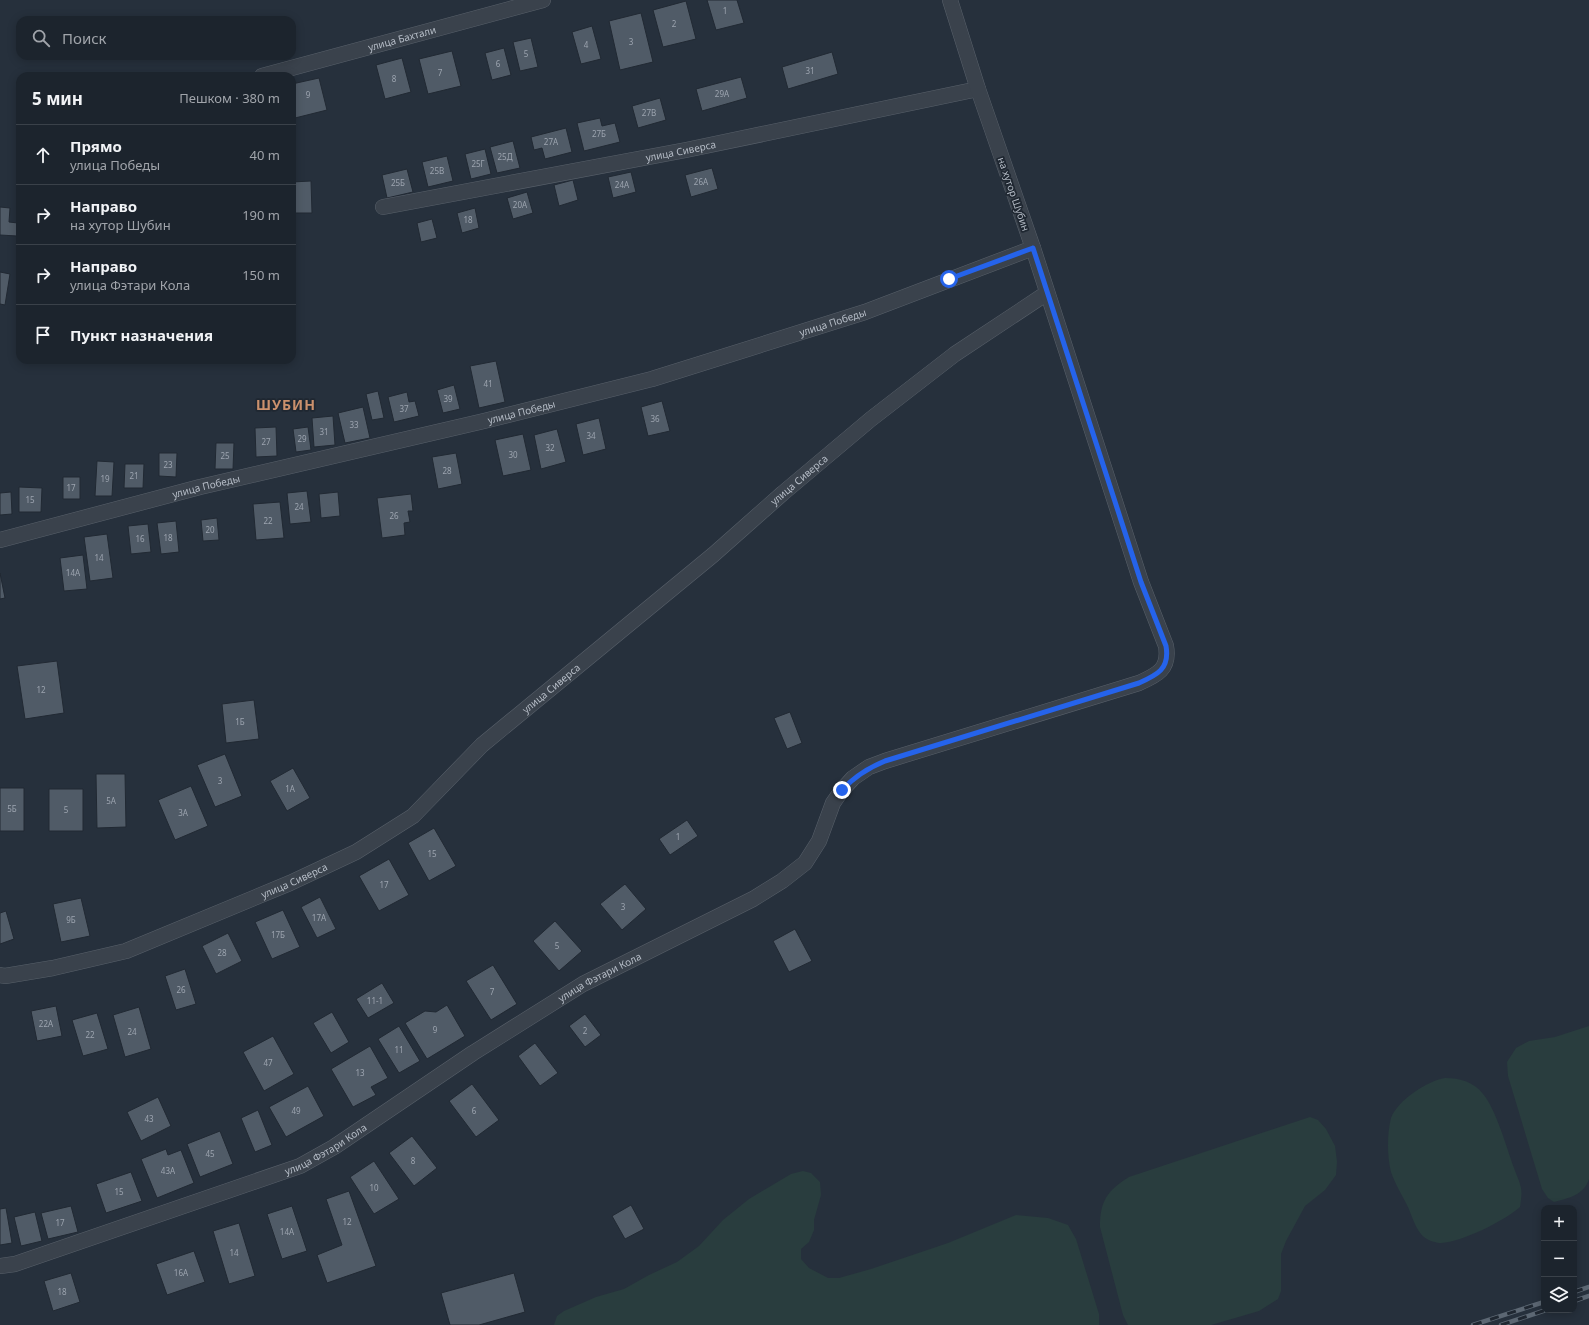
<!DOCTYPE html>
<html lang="ru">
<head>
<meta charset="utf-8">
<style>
	:root { --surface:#1c242d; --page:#293039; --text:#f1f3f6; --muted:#a0a4aa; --line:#3a4149 }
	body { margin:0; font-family:"Noto Sans",sans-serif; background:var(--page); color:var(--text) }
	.controls { position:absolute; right:12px; bottom:12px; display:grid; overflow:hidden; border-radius:8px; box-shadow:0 2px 10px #0003 }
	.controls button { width:36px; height:36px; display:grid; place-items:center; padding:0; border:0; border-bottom:1px solid var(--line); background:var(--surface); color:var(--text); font:20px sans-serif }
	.stop { position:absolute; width:12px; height:12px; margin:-9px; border:3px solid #2563eb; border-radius:50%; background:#fff }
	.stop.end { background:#2563eb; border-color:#fff; box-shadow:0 1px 4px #0008 }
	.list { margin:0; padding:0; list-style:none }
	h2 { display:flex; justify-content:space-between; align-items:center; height:52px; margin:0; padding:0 16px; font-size:17px }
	h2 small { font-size:13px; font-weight:400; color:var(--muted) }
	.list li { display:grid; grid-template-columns:26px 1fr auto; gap:12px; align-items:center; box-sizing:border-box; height:60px; padding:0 16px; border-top:1px solid var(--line) }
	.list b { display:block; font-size:15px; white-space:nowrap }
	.list p { margin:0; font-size:13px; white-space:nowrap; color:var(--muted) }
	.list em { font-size:13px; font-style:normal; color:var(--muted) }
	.icon { flex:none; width:22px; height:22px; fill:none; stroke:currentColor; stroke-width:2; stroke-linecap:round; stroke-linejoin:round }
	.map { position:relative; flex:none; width:1589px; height:1325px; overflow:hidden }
	.search { position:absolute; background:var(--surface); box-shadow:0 2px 10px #0003; left:16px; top:16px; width:280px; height:44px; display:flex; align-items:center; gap:10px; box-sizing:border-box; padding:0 14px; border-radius:12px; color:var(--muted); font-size:15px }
	.panel { position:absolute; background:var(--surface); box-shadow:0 2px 10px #0003; left:16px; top:72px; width:280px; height:292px; border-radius:12px }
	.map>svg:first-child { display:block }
	.green { fill:#293d3e }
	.building { fill:#505b67; stroke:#212933 }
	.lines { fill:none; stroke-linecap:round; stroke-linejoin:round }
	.minor-casing { stroke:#58606a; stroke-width:16 }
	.minor { stroke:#3a424c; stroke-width:15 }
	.rail-casing { stroke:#5c6773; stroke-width:4.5 }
	.rail { stroke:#1f2731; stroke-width:3; stroke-dasharray:9; stroke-linecap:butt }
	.route { stroke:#2563eb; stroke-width:5 }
	.labels { text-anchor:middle; stroke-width:3.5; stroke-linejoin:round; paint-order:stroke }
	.number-label { font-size:8px; fill:#9ca4af }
	.street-label { font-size:10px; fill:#b6bdc7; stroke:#1f2731 }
	.district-label { font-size:14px; font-weight:bold; letter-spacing:1px; fill:#cb916d; stroke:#1f2731 }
</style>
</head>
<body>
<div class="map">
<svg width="1589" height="1325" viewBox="0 0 1589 1325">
	<rect width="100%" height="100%" fill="#26303c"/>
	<path class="green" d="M1589 1026V1179C1584 1195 1569 1198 1554 1202L1548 1198 1542 1189 1508 1076 1507 1062 1516 1048 1529 1041 1555 1037Z
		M1445 1078C1460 1078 1474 1082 1483 1094 1496 1109 1507 1149 1514 1168 1516 1174 1520 1182 1521 1188 1522 1194 1521 1201 1520 1207 1504 1221 1462 1242 1441 1243 1437 1243 1430 1241 1427 1239 1416 1233 1412 1215 1407 1205 1402 1195 1395 1184 1391 1172 1387 1157 1387 1133 1391 1118 1398 1100 1427 1081 1445 1078Z
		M1310 1117 1318 1120 1326 1129 1335 1146 1337 1162 1336 1175 1325 1190 1305 1206 1286 1241 1281 1254V1291L1278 1299 1259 1311 1211 1325H1128L1123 1315 1100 1227C1100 1201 1107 1191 1129 1177Z
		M803 1171 811 1173 820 1182 821 1195 814 1220V1230L809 1242 801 1249V1259L809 1268 828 1278H839L871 1269 948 1243 1016 1215 1048 1218 1068 1225 1076 1239 1099 1314V1325H554L557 1316 564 1311 596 1297 624 1289 649 1275 677 1262 699 1246 723 1220 749 1199 791 1174Z"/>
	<path class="building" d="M707 0H737L744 23 716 30Z
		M686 1 696 39 663 47 653 10Z
		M641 13 653 62 620 70 609 21Z
		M592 26 601 59 581 64 572 32Z
		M531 38 538 67 520 71 513 42Z
		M504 48 511 75 492 80 485 53Z
		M452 51 461 86 428 94 419 59Z
		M832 52 838 74 788 89 782 67Z
		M402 58 411 92 385 99 376 65Z
		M741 77 747 98 702 111 696 89Z
		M319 78 327 110 295 118 292 107V84Z
		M660 98 666 120 638 128 632 106Z
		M600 118 602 126 615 123 620 142 584 151 577 123Z
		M566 128 572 152 545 159 542 148 534 150 531 137Z
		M513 141 520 168 497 173 490 147Z
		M485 149 491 174 471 179 465 154Z
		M447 156 453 181 428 187 422 162Z
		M712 168 718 189 691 197 685 175Z
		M407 169 413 192 387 198 382 175Z
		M631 172 636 192 613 198 608 177Z
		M573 180 578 200 559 206 554 185Z
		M311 181 312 213H292V182Z
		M527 192 533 213 513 219 507 198Z
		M0 207 10 208 9 222 18 223 17 236 0 235Z
		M475 208 479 228 462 233 457 213Z
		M432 219 437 238 421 242 417 223Z
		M0 272 10 274 5 305 0 304Z
		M496 361 505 402 479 408 470 366Z
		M454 385 460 409 443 413 437 390Z
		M378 391 384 418 372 420 366 394Z
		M407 392 409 402 415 401 419 416 394 422 388 397Z
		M662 401 670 431 648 436 641 407Z
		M363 407 370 438 345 443 338 413Z
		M333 416 335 445 314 447 312 418Z
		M599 418 606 449 583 455 576 424Z
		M276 427 277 456 256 457 255 428Z
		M308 427 311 450 296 452 293 429Z
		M557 429 566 462 541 469 534 435Z
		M523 434 531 470 503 476 495 440Z
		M216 443H234L233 469H215Z
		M159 453H177L176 477 159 476Z
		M456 453 462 484 438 489 432 457Z
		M97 461 114 462 112 496H95Z
		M125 464H144L143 488H124Z
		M63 477H80V499H63Z
		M19 487 42 488 41 512H19Z
		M307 491 311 522 290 524 287 493Z
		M11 492 12 514 0 515V493Z
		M338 492 340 516 321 518 319 494Z
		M411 494 413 511H408L410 522 404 523 405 535 382 538 377 498Z
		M280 502 284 538 256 540 253 504Z
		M217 518 219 540 203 541 201 520Z
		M176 521 179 552 161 554 157 523Z
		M148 524 151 552 131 554 128 526Z
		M107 534 113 578 90 581 84 537Z
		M83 555 87 589 64 591 60 558Z
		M0 573 5 598 0 599Z
		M57 661 64 713 25 719 17 666Z
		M254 700 259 739 226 743 222 704Z
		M790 712 802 743 787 749 774 718Z
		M225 754 242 796 215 807 197 765Z
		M293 768 310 798 287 811 270 781Z
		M96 774H125L126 827 97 828Z
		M191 786 208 826 175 840 158 800Z
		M0 788H24V831H0Z
		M49 789H83V831H49Z
		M687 820 698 836 670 855 659 839Z
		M434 828 456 866 429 881 408 843Z
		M389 859 409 895 379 911 359 876Z
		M625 884 646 909 622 930 600 904Z
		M320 897 336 929 317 938 301 907Z
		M81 898 90 936 61 942 53 904Z
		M283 910 300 947 272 959 255 922Z
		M6 911 14 939 0 944V913Z
		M555 921 582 951 559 971 533 941Z
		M795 929 812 961 789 972 773 941Z
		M228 933 242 961 216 974 202 946Z
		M493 965 517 1004 491 1020 466 981Z
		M185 969 196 1004 176 1010 165 976Z
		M382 983 394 1003 368 1018 356 999Z
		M447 1005 465 1036 427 1059 405 1023 425 1011 436 1012Z
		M56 1006 62 1036 37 1041 31 1011Z
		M139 1007 151 1049 125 1057 113 1015Z
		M332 1012 349 1042 331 1053 313 1023Z
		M97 1013 108 1049 83 1056 72 1020Z
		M585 1014 601 1035 585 1047 569 1026Z
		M399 1026 420 1061 399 1073 378 1039Z
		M273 1036 294 1074 264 1091 243 1052Z
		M535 1043 558 1073 540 1086 518 1056Z
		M370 1046 388 1078 371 1087 376 1095 353 1107 331 1069Z
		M472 1084 499 1120 476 1137 449 1101Z
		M308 1086 324 1116 286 1137 269 1107Z
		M158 1097 171 1126 141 1141 127 1112Z
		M258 1110 272 1145 255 1152 241 1118Z
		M220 1131 233 1164 200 1177 187 1144Z
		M412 1136 437 1168 414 1186 389 1153Z
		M166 1149 168 1155 181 1150 194 1183 157 1198 141 1159Z
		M374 1161 399 1199 374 1214 350 1177Z
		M131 1172 142 1201 106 1213 96 1184Z
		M349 1191 376 1266 327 1283 317 1255 342 1245 326 1199Z
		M631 1205 644 1229 625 1239 612 1216Z
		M71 1206 78 1232 48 1239 41 1213Z
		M292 1206 307 1251 282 1259 267 1214Z
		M6 1208 12 1243 0 1245V1209Z
		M35 1212 42 1241 21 1246 14 1217Z
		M239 1223 255 1276 229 1284 213 1231Z
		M194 1251 205 1282 167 1295 156 1264Z
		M71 1273 80 1302 53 1311 44 1281Z
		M514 1273 525 1312 479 1325H450L441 1293Z"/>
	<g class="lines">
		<defs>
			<g id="minor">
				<path id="s1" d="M262 76 543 0"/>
				<path id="s2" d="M383 207 686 150 978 89"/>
				<path id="s3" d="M0 540 200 487 484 421 652 379 865 312 1033 248"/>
				<path id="s4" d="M0 975 5 976 53 968 126 951 290 883 356 852 413 816 482 745 713 555 783 493 871 419 955 354 1047 293"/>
				<path id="s5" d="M0 1266 15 1264 300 1166 334 1147 473 1053 583 984 753 899 782 881 805 863 819 841 833 803 842 790 853 778 869 767 885 761 1139 683C1157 675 1170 669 1166 646L1141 582 1033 248 978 89 950 0"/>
			</g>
		</defs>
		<use href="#minor" class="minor-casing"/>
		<use href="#minor" class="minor"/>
		<defs>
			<path id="rail" d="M1574 1292 1589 1287
				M1574 1301 1589 1296
				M1473 1325 1544 1302
				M1501 1325 1546 1310"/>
		</defs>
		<use href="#rail" class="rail-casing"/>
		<use href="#rail" class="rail"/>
	</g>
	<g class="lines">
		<path class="route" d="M842 790C855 776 868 768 885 761L1139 683C1157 675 1170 669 1166 646L1141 582 1033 248 949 279"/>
	</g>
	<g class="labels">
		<g class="number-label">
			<text x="725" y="14">1</text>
			<text x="674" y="27">2</text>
			<text x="631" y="45">3</text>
			<text x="586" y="48">4</text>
			<text x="526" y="57">5</text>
			<text x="498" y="67">6</text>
			<text x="810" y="74">31</text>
			<text x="440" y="76">7</text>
			<text x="394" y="82">8</text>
			<text x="722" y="97">29А</text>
			<text x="308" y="98">9</text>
			<text x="649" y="116">27В</text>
			<text x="599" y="137">27Б</text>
			<text x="551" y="145">27А</text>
			<text x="505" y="160">25Д</text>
			<text x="478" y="167">25Г</text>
			<text x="437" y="174">25В</text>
			<text x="701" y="185">26А</text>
			<text x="398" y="186">25Б</text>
			<text x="622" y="188">24А</text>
			<text x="520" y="208">20А</text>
			<text x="468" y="223">18</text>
			<text x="488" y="387">41</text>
			<text x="448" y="402">39</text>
			<text x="404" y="412">37</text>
			<text x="655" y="422">36</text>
			<text x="354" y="428">33</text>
			<text x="324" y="435">31</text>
			<text x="591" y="439">34</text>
			<text x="302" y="442">29</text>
			<text x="266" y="445">27</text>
			<text x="550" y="451">32</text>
			<text x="513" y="458">30</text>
			<text x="225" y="459">25</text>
			<text x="168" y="468">23</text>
			<text x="447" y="474">28</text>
			<text x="134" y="479">21</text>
			<text x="105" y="482">19</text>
			<text x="71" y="491">17</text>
			<text x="30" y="503">15</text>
			<text x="299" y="510">24</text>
			<text x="394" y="519">26</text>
			<text x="268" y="524">22</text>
			<text x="210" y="533">20</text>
			<text x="168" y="541">18</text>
			<text x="140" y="542">16</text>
			<text x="99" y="561">14</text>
			<text x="73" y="576">14А</text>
			<text x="41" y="693">12</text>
			<text x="240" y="725">1Б</text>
			<text x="220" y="784">3</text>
			<text x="290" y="792">1А</text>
			<text x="111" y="804">5А</text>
			<text x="12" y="812">5Б</text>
			<text x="66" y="813">5</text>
			<text x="183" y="816">3А</text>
			<text x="678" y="840">1</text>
			<text x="432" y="857">15</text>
			<text x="384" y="888">17</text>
			<text x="623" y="910">3</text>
			<text x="319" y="921">17А</text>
			<text x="71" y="923">9Б</text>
			<text x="278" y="938">17Б</text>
			<text x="557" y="949">5</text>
			<text x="222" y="956">28</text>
			<text x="181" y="993">26</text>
			<text x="492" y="995">7</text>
			<text x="375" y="1004">11-1</text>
			<text x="46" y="1027">22А</text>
			<text x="435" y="1033">9</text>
			<text x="585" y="1034">2</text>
			<text x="132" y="1035">24</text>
			<text x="90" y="1038">22</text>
			<text x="399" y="1053">11</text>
			<text x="268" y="1066">47</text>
			<text x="360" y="1076">13</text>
			<text x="296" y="1114">49</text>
			<text x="474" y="1114">6</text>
			<text x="149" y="1122">43</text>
			<text x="210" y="1157">45</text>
			<text x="413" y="1164">8</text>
			<text x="168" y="1174">43А</text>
			<text x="374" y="1191">10</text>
			<text x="119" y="1195">15</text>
			<text x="347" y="1225">12</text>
			<text x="60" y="1226">17</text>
			<text x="287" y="1235">14А</text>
			<text x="234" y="1256">14</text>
			<text x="181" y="1276">16А</text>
			<text x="62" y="1295">18</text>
		</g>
		<g class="street-label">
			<text dy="4" stroke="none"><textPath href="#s1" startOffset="145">улица Бахтали</textPath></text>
			<text dy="4" stroke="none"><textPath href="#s2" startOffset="303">улица Сиверса</textPath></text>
			<text transform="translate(1014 194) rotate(71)" y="4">на хутор Шубин</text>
			<text dy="4" stroke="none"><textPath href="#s3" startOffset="861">улица Победы</textPath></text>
			<text dy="4" stroke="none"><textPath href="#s3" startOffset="537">улица Победы</textPath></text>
			<text dy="4" stroke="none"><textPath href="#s4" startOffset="959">улица Сиверса</textPath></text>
			<text dy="4" stroke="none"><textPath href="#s3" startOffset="213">улица Победы</textPath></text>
			<text dy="4" stroke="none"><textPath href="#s4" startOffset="635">улица Сиверса</textPath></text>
			<text dy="4" stroke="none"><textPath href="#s4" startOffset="311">улица Сиверса</textPath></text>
			<text dy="4" stroke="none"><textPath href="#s5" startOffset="671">улица Фэтари Кола</textPath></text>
			<text dy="4" stroke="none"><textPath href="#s5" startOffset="347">улица Фэтари Кола</textPath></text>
		</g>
		<g class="district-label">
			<text x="286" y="410">ШУБИН</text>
		</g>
	</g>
</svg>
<div class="controls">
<button>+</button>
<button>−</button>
<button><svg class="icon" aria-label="layers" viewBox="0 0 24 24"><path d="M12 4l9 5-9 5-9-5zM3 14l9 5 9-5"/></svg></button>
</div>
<div class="stop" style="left:949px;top:279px"></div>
<div class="stop end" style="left:842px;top:790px"></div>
<div class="search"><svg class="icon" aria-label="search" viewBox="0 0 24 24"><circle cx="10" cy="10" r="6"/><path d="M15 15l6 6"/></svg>Поиск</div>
<section class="panel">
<h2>5 мин<small>Пешком · 380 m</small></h2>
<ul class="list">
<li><svg class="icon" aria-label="ahead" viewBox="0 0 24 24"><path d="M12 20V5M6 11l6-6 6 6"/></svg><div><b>Прямо</b><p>улица Победы</p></div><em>40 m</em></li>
<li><svg class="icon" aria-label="right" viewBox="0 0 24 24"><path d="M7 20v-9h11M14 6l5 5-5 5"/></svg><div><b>Направо</b><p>на хутор Шубин</p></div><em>190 m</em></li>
<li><svg class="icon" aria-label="right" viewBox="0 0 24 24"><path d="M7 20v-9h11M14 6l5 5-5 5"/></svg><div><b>Направо</b><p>улица Фэтари Кола</p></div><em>150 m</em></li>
<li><svg class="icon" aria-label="arrive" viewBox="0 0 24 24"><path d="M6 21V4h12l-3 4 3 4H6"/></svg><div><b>Пункт назначения</b></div></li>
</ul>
</section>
</div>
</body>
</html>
